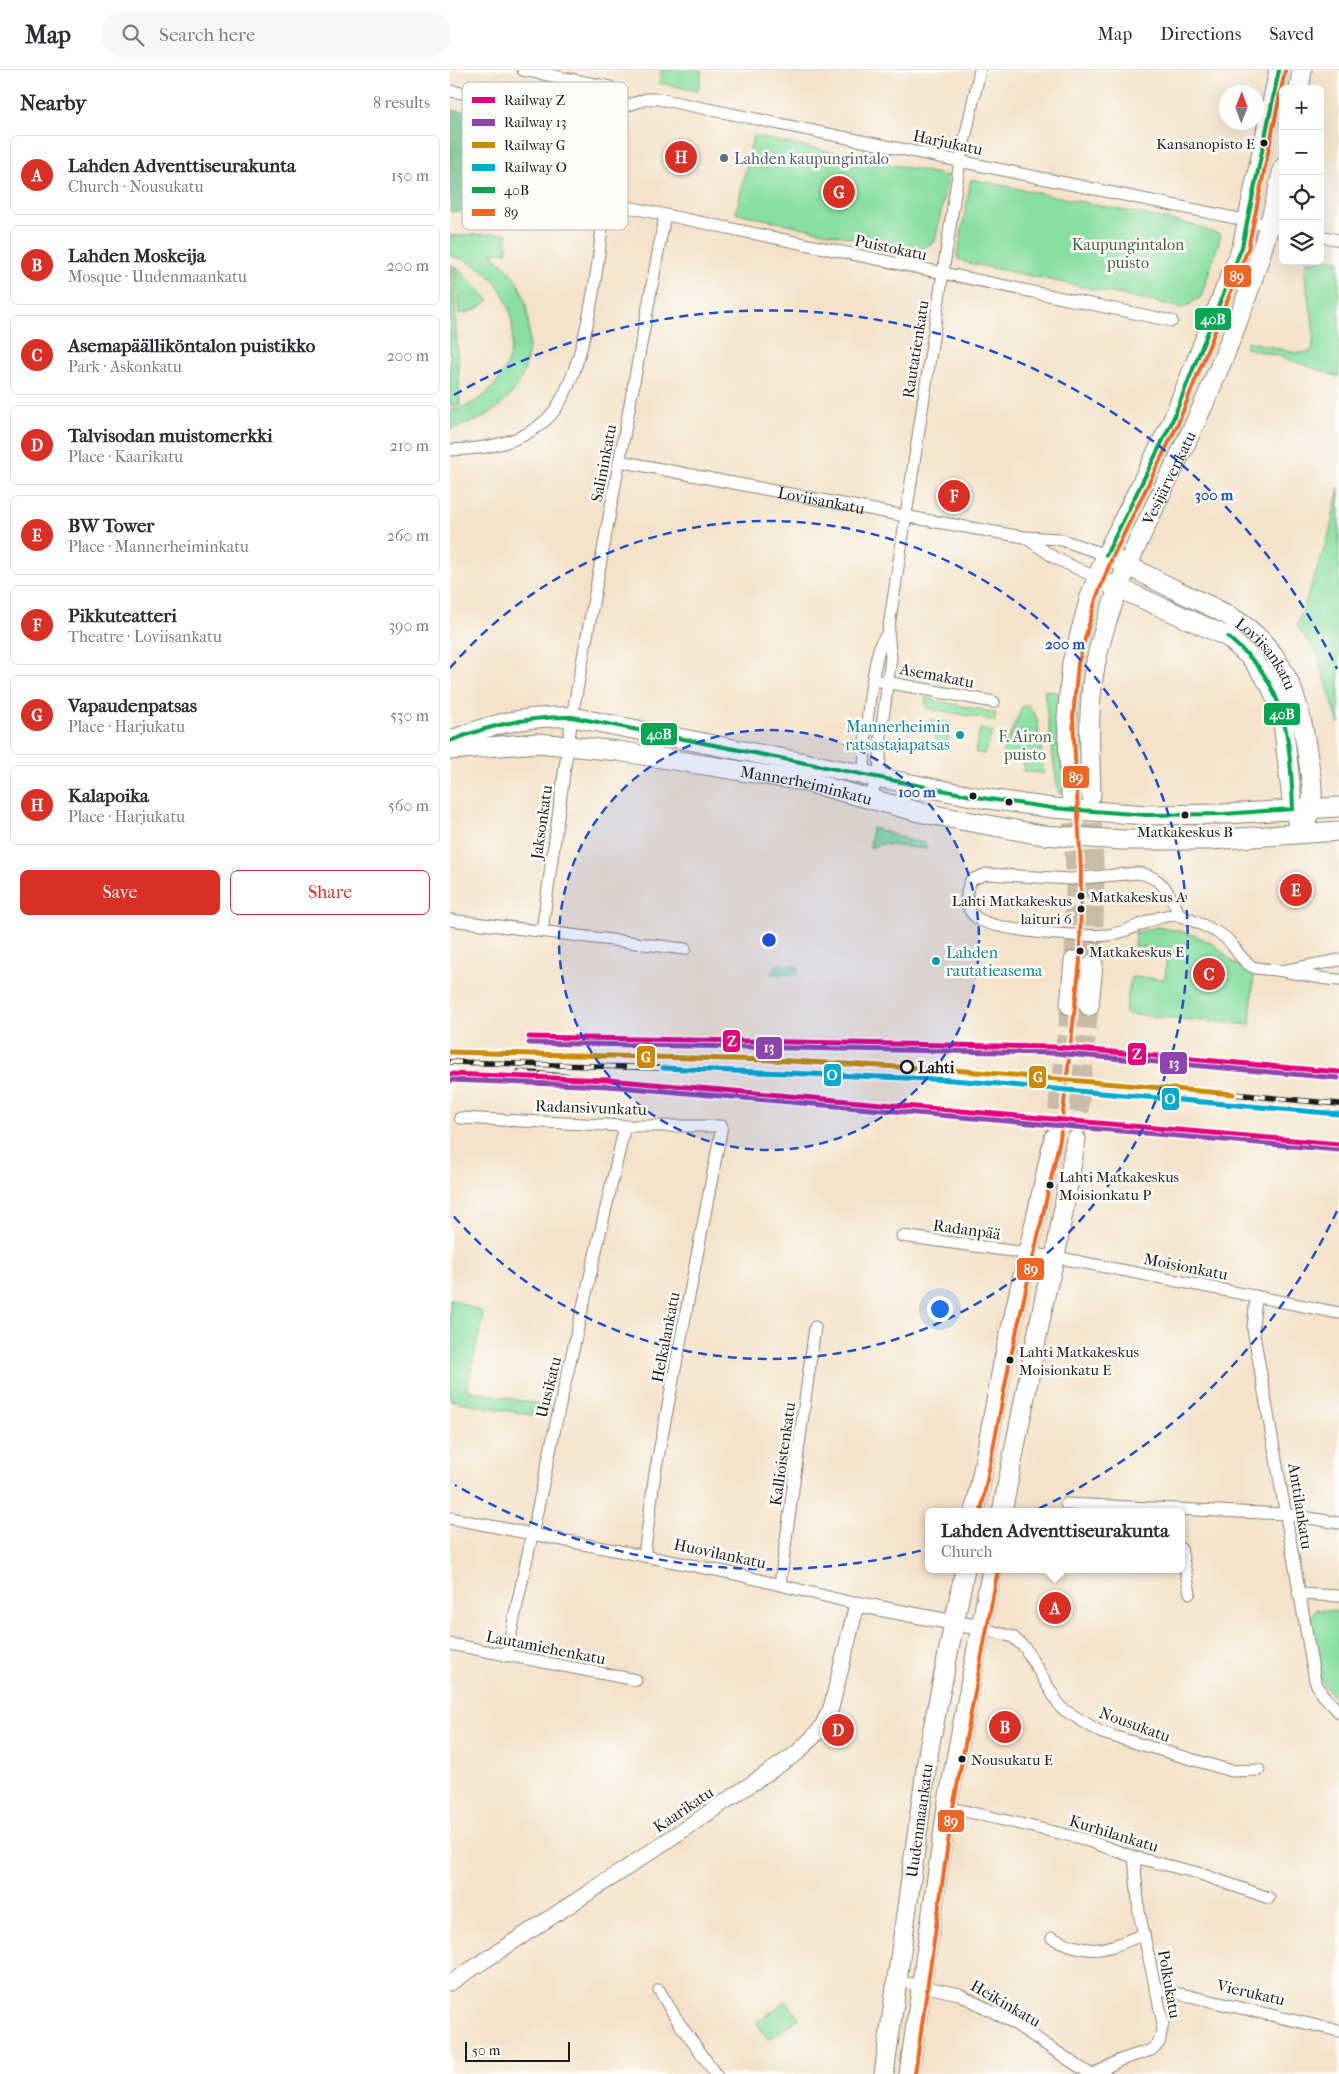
<!DOCTYPE html>
<html lang="en">
<head>
<meta charset="utf-8">
<style>
	:root { --surface:#fff; --page:#f7f7f7; --text:#2b2b33; --muted:#7c7c81; --line:#e1e1e2; --accent:#d93025 }
	body { margin:0; font-family:"IM FELL French Canon",serif; background:var(--page); color:var(--text) }
	.controls { position:absolute; right:15px; top:15px; display:grid; overflow:hidden; border-radius:8px; box-shadow:0 5px 20px #0002 }
	.controls button { width:45px; height:45px; display:grid; place-items:center; padding:0; border:0; border-bottom:1px solid var(--line); background:var(--surface); color:var(--text); font:25px sans-serif }
	.compass { position:absolute; left:769px; top:15px; width:45px; height:45px; border-radius:50%; background:var(--surface); box-shadow:0 5px 20px #0002; rotate:1deg }
	.scale { position:absolute; left:15px; bottom:12px; width:105px; box-sizing:border-box; padding-left:5px; border:2px solid #1c1c1c; border-top:0; font-size:14px; line-height:18px; white-space:nowrap; color:#1c1c1c; -webkit-text-stroke:4px #fdfcf7; paint-order:stroke }
	.you { position:absolute; left:489px; top:1238px; width:18px; height:18px; margin:-12px; border:4px solid #fff; border-radius:50%; background:#1a73e8; box-shadow:0 0 0 8px #1a73e833 }
	.badge { display:grid; place-items:center; width:32px; height:32px; border-radius:50%; background:var(--accent); color:#fff; font-size:16px; font-weight:700 }
	.pin { position:absolute; translate:-50% -50%; border:2px solid #fff; box-shadow:0 1px 5px #0006 }
	.popup { position:absolute; left:475px; top:1438px; width:260px; height:65px; box-sizing:border-box; display:grid; place-content:center; border-radius:8px; background:var(--surface); filter:drop-shadow(0 1px 4px #0005); font-size:16px; white-space:nowrap; color:var(--muted) }
	.popup b { font-size:19px; color:var(--text) }
	.popup::after { content:''; position:absolute; left:50%; top:100%; margin-left:-10px; border:10px solid transparent; border-top-color:var(--surface) }
	.list { margin:0; padding:0; list-style:none }
	h2 { display:flex; justify-content:space-between; align-items:center; height:65px; margin:0; padding:0 20px; font-size:21px }
	h2 small { font-size:16px; font-weight:400; color:var(--muted) }
	.list li { display:grid; grid-template-columns:32px 1fr auto; gap:15px; align-items:center; box-sizing:border-box; height:80px; margin:0 10px 10px; padding:0 10px; border:1px solid var(--line); border-radius:8px }
	.list b { display:block; font-size:19px; white-space:nowrap }
	.list p { margin:0; font-size:16px; white-space:nowrap; color:var(--muted) }
	.list em { font-size:16px; font-style:normal; color:var(--muted) }
	.actions { display:flex; gap:10px; padding:15px 20px }
	.actions a { flex:1; padding:11px 0; border:1px solid var(--accent); border-radius:8px; text-align:center; font-size:18px; color:var(--accent) }
	.actions .main { background:var(--accent); color:#fff }
	.icon { flex:none; width:28px; height:28px; fill:none; stroke:currentColor; stroke-width:2; stroke-linecap:round; stroke-linejoin:round }
	.map { position:relative; flex:none; width:889px; height:2004px; overflow:hidden }
	header { display:flex; align-items:center; gap:30px; box-sizing:border-box; height:70px; padding:0 25px; background:var(--surface); border-bottom:1px solid var(--line) }
	header strong { font-size:24px }
	nav { display:flex; gap:28px; margin-inline-start:auto; font-size:18px }
	.search { width:350px; height:45px; background:var(--page); display:flex; align-items:center; gap:12px; box-sizing:border-box; padding:0 18px; border-radius:28px; color:var(--muted); font-size:19px }
	main { display:flex }
	aside { flex:1; background:var(--surface) }
	.map>svg:first-child { display:block }
	.green { fill:#89dfa1; stroke:#527e5e }
	.forest { fill:#6ebe87; stroke:#456d52 }
	.lines { fill:none; stroke-linecap:round; stroke-linejoin:round }
	.primary-tunnel { stroke:#c9bba7; stroke-width:19; stroke-dasharray:19 9; stroke-linecap:butt }
	.minor-casing { stroke:#888073; stroke-width:13 }
	.tertiary-casing { stroke:#888073; stroke-width:17 }
	.primary-casing { stroke:#888073; stroke-width:21 }
	.minor { stroke:#fff; stroke-width:11 }
	.tertiary { stroke:#fff; stroke-width:15 }
	.primary { stroke:#fff; stroke-width:19 }
	.rail-casing { stroke:#1c1c1c; stroke-width:5.5 }
	.rail { stroke:#fdfcf7; stroke-width:4; stroke-dasharray:11; stroke-linecap:butt }
	.bus-1-casing { stroke:#fdfcf7; stroke-width:8 }
	.bus-2-casing { stroke:#fdfcf7; stroke-width:8 }
	.bus-1 { stroke:#00a651; stroke-width:4 }
	.bus-2 { stroke:#f26522; stroke-width:4 }
	.rail-1-casing { stroke:#fdfcf7; stroke-width:9 }
	.rail-2-casing { stroke:#fdfcf7; stroke-width:9 }
	.rail-3-casing { stroke:#fdfcf7; stroke-width:9 }
	.rail-4-casing { stroke:#fdfcf7; stroke-width:9 }
	.rail-1 { stroke:#e5007d; stroke-width:5 }
	.rail-2 { stroke:#8e44ad; stroke-width:5 }
	.rail-3 { stroke:#cb8a06; stroke-width:5 }
	.rail-4 { stroke:#00a9ce; stroke-width:5 }
	.ring { fill:none; stroke:#1d4ed8; stroke-width:2.5; stroke-dasharray:9 6 }
	.bus-dot { fill:#1c1c1c; stroke:#fdfcf7; stroke-width:2 }
	.service-dot { fill:#5c6f8a; stroke:#fdfcf7; stroke-width:2 }
	.culture-dot { fill:#0f9aa8; stroke:#fdfcf7; stroke-width:2 }
	.stop-dot { fill:#fdfcf7; stroke:#1c1c1c; stroke-width:2.5 }
	.labels { text-anchor:middle; stroke-width:5; stroke-linejoin:round; paint-order:stroke }
	.bus-label { font-size:15px; fill:#1c1c1c; stroke:#fdfcf7; text-anchor:start }
	.street-label { font-size:16px; fill:#1c1c1c; stroke:#fdfcf7 }
	.service-label { font-size:16px; fill:#4e5e75; stroke:#fdfcf7; text-anchor:start }
	.park-label { font-size:16px; fill:#42604b; stroke:#fdfcf7 }
	.culture-label { font-size:16px; fill:#0d838f; stroke:#fdfcf7; text-anchor:end }
	.stop-label { font-size:16px; font-weight:bold; fill:#1c1c1c; stroke:#fdfcf7; text-anchor:start }
	.key { fill:#fdfcf7; stroke:#bab9b5; stroke-width:1 }
	.key-label { font-size:14px; fill:#1c1c1c }
	.centre { fill:#1d4ed8; stroke:#fdfcf7; stroke-width:2.5 }
	.ring-label { font-size:15px; text-anchor:middle; font-weight:bold; fill:#1d4ed8; stroke:#fdfcf7; stroke-width:5; stroke-linejoin:round; paint-order:stroke }
	.line-badge { stroke:#fdfcf7; stroke-width:2 }
	.badge-label { font-size:14px; text-anchor:middle; font-weight:bold; fill:#fff }
</style>
</head>
<body>
<header>
<strong>Map</strong>
<div class="search"><svg class="icon" aria-label="search" viewBox="0 0 24 24"><circle cx="10" cy="10" r="6"/><path d="M15 15l6 6"/></svg>Search here</div>
<nav><a>Map</a><a>Directions</a><a>Saved</a></nav>
</header>
<main>
<aside>
<h2>Nearby<small>8 results</small></h2>
<ul class="list">
<li><span class="badge">A</span><div><b>Lahden Adventtiseurakunta</b><p>Church · Nousukatu</p></div><em>150 m</em></li>
<li><span class="badge">B</span><div><b>Lahden Moskeija</b><p>Mosque · Uudenmaankatu</p></div><em>200 m</em></li>
<li><span class="badge">C</span><div><b>Asemapäälliköntalon puistikko</b><p>Park · Askonkatu</p></div><em>200 m</em></li>
<li><span class="badge">D</span><div><b>Talvisodan muistomerkki</b><p>Place · Kaarikatu</p></div><em>210 m</em></li>
<li><span class="badge">E</span><div><b>BW Tower</b><p>Place · Mannerheiminkatu</p></div><em>260 m</em></li>
<li><span class="badge">F</span><div><b>Pikkuteatteri</b><p>Theatre · Loviisankatu</p></div><em>390 m</em></li>
<li><span class="badge">G</span><div><b>Vapaudenpatsas</b><p>Place · Harjukatu</p></div><em>530 m</em></li>
<li><span class="badge">H</span><div><b>Kalapoika</b><p>Place · Harjukatu</p></div><em>560 m</em></li>
</ul>
<div class="actions"><a class="main">Save</a><a>Share</a></div>
</aside>
<div class="map">
<svg width="889" height="2004" viewBox="0 0 889 2004">
	<rect width="100%" height="100%" fill="#fdfcf7"/>
	<filter id="ink" filterUnits="userSpaceOnUse"><feTurbulence type="fractalNoise" baseFrequency=".02" numOctaves="2"/><feDisplacementMap in="SourceGraphic" scale="10" xChannelSelector="R" yChannelSelector="G"/><feConvolveMatrix kernelMatrix="1 2 1 2 8 2 1 2 1" color-interpolation-filters="sRGB"/></filter>
	<filter id="wash" filterUnits="userSpaceOnUse"><feTurbulence type="fractalNoise" baseFrequency=".0096" numOctaves="4" result="noise"/><feDisplacementMap in="SourceGraphic" scale="20" xChannelSelector="R" yChannelSelector="G"/><feGaussianBlur stdDeviation="1.12" result="paint"/><feColorMatrix in="noise" values="0 0 0 0 0 0 0 0 0 0 0 0 0 0 0 0 0 1.4 0 .05"/><feComposite in="paint" operator="in"/></filter>
	<g filter="url(#wash)">
		<rect width="100%" height="100%" fill="#f4e3ca"/>
		<path class="green" d="M211 0H252L248 21 209 13Z
			M303 66 498 106 485 172 465 182 286 143Z
			M521 109 744 155 771 165 751 227 733 238 514 192 507 188Z
			M57 163V182L41 183C54 195 67 207 73 225 77 235 78 248 79 259 82 314 53 347 0 359V341C83 325 84 202 0 186V166Z
			M870 188 889 190V307L829 286 795 278 797 271 846 283 861 282C870 251 851 222 856 191H870Z
			M0 195H3L10 335 0 336Z
			M5 196 39 230C30 238 21 242 9 244Z
			M889 417V654L867 584 847 556 879 465Z
			M594 620 610 623 613 723H608Z
			M475 628 546 643 545 651 477 638Z
			M578 635 587 648 594 703 573 702 574 691 550 688 572 637Z
			M480 649 501 653 497 677 488 675Z
			M530 659 543 662 534 684 525 682Z
			M422 758C440 762 458 772 474 773L477 779 430 774 420 778Z
			M707 857C725 860 743 863 759 872 778 882 780 898 804 901L800 955 675 944 681 907 715 909 717 880 684 876 685 863Z
			M330 894 348 897 347 904H321L322 900Z
			M0 1228 34 1243 16 1320 88 1334 86 1346 0 1330Z
			M866 1539 889 1542V1634L870 1610 860 1548Z
			M336 1931 349 1948 319 1970 306 1953Z"/>
		<path class="forest" d="M0 40 100 51 110 67 68 79 67 111 41 139 0 142Z"/>
	</g>
	<g filter="url(#ink)">
		<g class="lines">
			<path class="primary-tunnel" d="M621 725 625 801 624 891
				M641 725 645 813 643 894
				M604 1068 620 935
				M626 1070 639 936"/>
			<defs>
				<g id="minor">
					<path d="M73 0 160 17"/>
					<path d="M0 21 134 43 163 40 197 29H209L833 158"/>
					<path d="M154 132 722 251"/>
					<path d="M870 166 889 170"/>
					<path d="M0 380C34 379 70 374 96 350 145 306 161 106 156 41"/>
					<path id="s1" d="M169 391 481 451 574 467 609 469 656 485"/>
					<path d="M576 468 605 488 647 508"/>
					<path d="M430 611 544 632"/>
					<path d="M415 710C412 681 421 605 430 576 431 571 435 567 438 563"/>
					<path d="M418 729 429 708 431 663 441 588 438 563 510 91 530 0"/>
					<path d="M730 846C721 826 713 806 688 803L621 809 536 804 521 810C515 822 514 839 527 848 548 862 631 867 658 865 680 863 709 841 730 846 739 848 771 863 777 869 786 878 792 892 803 897 813 900 823 899 833 901 853 904 868 909 889 910"/>
					<path d="M0 850 235 879"/>
					<path d="M92 861 122 647 215 145"/>
					<path d="M837 900 889 890"/>
					<path d="M10 1048 175 1056H272L205 1403 194 1486"/>
					<path d="M452 1166 605 1187 889 1243"/>
					<path d="M806 1226 803 1259 865 1611 872 1624 889 1642"/>
					<path d="M616 1434 835 1444 889 1453"/>
					<path d="M0 1448 281 1503 407 1534"/>
					<path d="M731 1479 740 1523"/>
					<path d="M330 1514 365 1257"/>
					<path d="M848 1524 889 1526"/>
					<path d="M531 1558 563 1567 575 1578 611 1638 652 1663 782 1701 809 1700"/>
					<path d="M0 1574 186 1610"/>
					<path d="M56 1586 108 1344 175 1056"/>
					<path d="M497 1737 630 1768 684 1787 748 1803 819 1828"/>
					<path d="M602 1868C643 1887 654 1880 694 1864"/>
					<path d="M448 1911 509 1924 562 1952 640 2004"/>
					<path d="M705 1918 889 1961"/>
					<path d="M209 1920 229 1953 266 2004"/>
					<path d="M644 2004 670 1990 701 1980 709 1973 713 1953 689 1842 684 1787"/>
				</g>
				<path id="tertiary" d="M0 1913 178 1797 347 1683 370 1660 381 1638 407 1534 531 1558"/>
				<g id="primary">
					<path d="M849 19 852 0"/>
					<path id="s2" d="M666 490C687 500 707 511 728 521 748 531 770 539 789 552 834 582 850 630 857 682 860 703 867 728 857 749"/>
					<path d="M660 514 778 567 802 589 821 616 832 644 843 739 847 750"/>
					<path d="M0 671C39 654 79 645 122 647L532 728 602 738 697 745 774 744 889 737"/>
					<path id="s3" d="M0 680 88 673 168 681 353 711 473 743 592 765 672 770H761L889 761"/>
					<path d="M621 724 617 647 622 593 640 527 656 485 721 354 792 177 829 0"/>
					<path id="s4" d="M641 725C640 682 637 639 645 596 662 514 705 437 741 362 779 280 815 186 833 98"/>
					<path d="M620 935 624 891"/>
					<path d="M639 936 643 894"/>
					<path d="M525 1442 553 1294 604 1068"/>
					<path d="M552 1442 596 1221 605 1187 626 1070"/>
					<path id="s5" d="M434 2004 479 1678 515 1499"/>
					<path d="M459 2004 497 1737 542 1499"/>
				</g>
			</defs>
			<use href="#minor" class="minor-casing"/>
			<use href="#tertiary" class="tertiary-casing"/>
			<use href="#primary" class="primary-casing"/>
			<use href="#minor" class="minor"/>
			<use href="#tertiary" class="tertiary"/>
			<use href="#primary" class="primary"/>
			<defs>
				<path id="rail" d="M0 992 213 998
					M69 1002 158 1010
					M783 1024 889 1034"/>
			</defs>
			<use href="#rail" class="rail-casing"/>
			<use href="#rail" class="rail"/>
			<defs>
				<path id="bus-1" d="M656 485 721 354 792 177 829 0
					M778 567C789 577 801 587 810 599 840 639 841 692 843 739
					M0 671C40 655 79 646 122 647L532 728 602 738 697 745 774 744 843 739"/>
				<path id="bus-2" d="M531 1442 559 1295 610 1069 630 891 631 801 623 647 628 594 646 529 662 488 727 356 798 179 835 1
					M465 2004 503 1738 548 1500"/>
			</defs>
			<use href="#bus-1" class="bus-1-casing"/>
			<use href="#bus-2" class="bus-2-casing"/>
			<use href="#bus-1" class="bus-1"/>
			<use href="#bus-2" class="bus-2"/>
			<defs>
				<path id="rail-1" d="M79 967 605 977 889 1002
					M0 1004 158 1010 889 1074"/>
				<path id="rail-2" d="M79 973 605 983 888 1008
					M0 1010 158 1016 888 1080"/>
				<path id="rail-3" d="M0 982 322 990 503 1000 783 1024"/>
				<path id="rail-4" d="M213 998 503 1010 889 1044"/>
			</defs>
			<use href="#rail-1" class="rail-1-casing"/>
			<use href="#rail-2" class="rail-2-casing"/>
			<use href="#rail-3" class="rail-3-casing"/>
			<use href="#rail-4" class="rail-4-casing"/>
			<use href="#rail-1" class="rail-1"/>
			<use href="#rail-2" class="rail-2"/>
			<use href="#rail-3" class="rail-3"/>
			<use href="#rail-4" class="rail-4"/>
		</g>
	</g>
	<circle cx="319" cy="870" r="210" fill="#1d4ed8" fill-opacity=".12"/>
	<g class="ring">
		<circle cx="319" cy="870" r="210"/>
		<path d="M0 598A419 419 0 1 1 0 1142"/>
		<path d="M887 1141A629 629 0 0 1 5 1415M4 325A629 629 0 0 1 887 599"/>
	</g>
	<g class="bus-dot">
		<circle cx="814" cy="73" r="4.5"/>
		<circle cx="523" cy="726" r="4.5"/>
		<circle cx="559" cy="732" r="4.5"/>
		<circle cx="735" cy="745" r="4.5"/>
		<circle cx="631" cy="826" r="4.5"/>
		<circle cx="631" cy="839" r="4.5"/>
		<circle cx="630" cy="881" r="4.5"/>
		<circle cx="600" cy="1115" r="4.5"/>
		<circle cx="560" cy="1290" r="4.5"/>
		<circle cx="512" cy="1689" r="4.5"/>
	</g>
	<circle class="service-dot" cx="274" cy="88" r="5"/>
	<g class="culture-dot">
		<circle cx="510" cy="665" r="5"/>
		<circle cx="486" cy="891" r="5"/>
	</g>
	<circle class="stop-dot" cx="457" cy="997" r="6"/>
	<g class="labels">
		<g class="bus-label">
			<text x="805" y="79" text-anchor="end">Kansanopisto E</text>
			<text x="735" y="767" text-anchor="middle">Matkakeskus B</text>
			<text x="640" y="832">Matkakeskus A</text>
			<text x="622" y="836" text-anchor="end">Lahti Matkakeskus<tspan x="622" dy="18">laituri 6</tspan></text>
			<text x="639" y="887">Matkakeskus E</text>
			<text x="609" y="1112">Lahti Matkakeskus<tspan x="609" dy="18">Moisionkatu P</tspan></text>
			<text x="569" y="1287">Lahti Matkakeskus<tspan x="569" dy="18">Moisionkatu E</tspan></text>
			<text x="521" y="1695">Nousukatu E</text>
		</g>
		<g class="street-label">
			<text transform="translate(498 72) rotate(12)" y="6">Harjukatu</text>
			<text transform="translate(441 177) rotate(12)" y="6">Puistokatu</text>
			<text transform="translate(465 279) rotate(-81)" y="6">Rautatienkatu</text>
			<text transform="translate(153 393) rotate(-79)" y="6">Salininkatu</text>
			<text dy="6" stroke="none"><textPath href="#s4" startOffset="332">Vesijärvenkatu</textPath></text>
			<text dy="6" stroke="none"><textPath href="#s1" startOffset="206">Loviisankatu</textPath></text>
			<text dy="6" stroke="none"><textPath href="#s2" startOffset="180">Loviisankatu</textPath></text>
			<text transform="translate(487 605) rotate(11)" y="6">Asemakatu</text>
			<text dy="6" stroke="none"><textPath href="#s3" startOffset="360">Mannerheiminkatu</textPath></text>
			<text transform="translate(91 752) rotate(-82)" y="6">Jaksonkatu</text>
			<text transform="translate(141 1037) rotate(2)" y="6">Radansivunkatu</text>
			<text transform="translate(517 1159) rotate(8)" y="6">Radanpää</text>
			<text transform="translate(736 1196) rotate(11)" y="6">Moisionkatu</text>
			<text transform="translate(215 1267) rotate(-79)" y="6">Helkalankatu</text>
			<text transform="translate(98 1317) rotate(-76)" y="6">Uusikatu</text>
			<text transform="translate(332 1384) rotate(-82)" y="6">Kallioistenkatu</text>
			<text transform="translate(851 1436) rotate(81)" y="6">Anttilankatu</text>
			<text transform="translate(270 1483) rotate(12)" y="6">Huovilankatu</text>
			<text transform="translate(96 1577) rotate(11)" y="6">Lautamiehenkatu</text>
			<text transform="translate(685 1654) rotate(20)" y="6">Nousukatu</text>
			<text transform="translate(233 1739) rotate(-34)" y="6">Kaarikatu</text>
			<text dy="6" stroke="none"><textPath href="#s5" startOffset="256">Uudenmaankatu</textPath></text>
			<text transform="translate(664 1763) rotate(17)" y="6">Kurhilankatu</text>
			<text transform="translate(720 1914) rotate(80)" y="6">Polkukatu</text>
			<text transform="translate(801 1922) rotate(13)" y="6">Vierukatu</text>
			<text transform="translate(556 1933) rotate(30)" y="6">Heikinkatu</text>
		</g>
		<g class="service-label">
			<text x="284" y="94">Lahden kaupungintalo</text>
		</g>
		<g class="park-label">
			<text x="678" y="180">Kaupungintalon<tspan x="678" dy="18">puisto</tspan></text>
			<text x="575" y="672">F. Airon<tspan x="575" dy="18">puisto</tspan></text>
		</g>
		<g class="culture-label">
			<text x="500" y="662">Mannerheimin<tspan x="500" dy="18">ratsastajapatsas</tspan></text>
			<text x="496" y="888" text-anchor="start">Lahden<tspan x="496" dy="18">rautatieasema</tspan></text>
		</g>
		<g class="stop-label">
			<text x="468" y="1003">Lahti</text>
		</g>
	</g>
	<rect x="12" y="12" width="166" height="148" rx="8" class="key"/>
	<rect x="22" y="27" width="23" height="6" fill="#e5007d"/>
	<rect x="22" y="49" width="23" height="7" fill="#8e44ad"/>
	<rect x="22" y="72" width="23" height="6" fill="#cb8a06"/>
	<rect x="22" y="94" width="23" height="7" fill="#00a9ce"/>
	<rect x="22" y="117" width="23" height="6" fill="#00a651"/>
	<rect x="22" y="139" width="23" height="7" fill="#f26522"/>
	<g class="key-label">
		<text x="54" y="35">Railway Z</text>
		<text x="54" y="57">Railway 13</text>
		<text x="54" y="80">Railway G</text>
		<text x="54" y="102">Railway O</text>
		<text x="54" y="125">40B</text>
		<text x="54" y="147">89</text>
	</g>
	<circle cx="319" cy="870" r="8" class="centre"/>
	<g class="ring-label">
		<text x="764" y="430">300 m</text>
		<text x="615" y="579">200 m</text>
		<text x="467" y="727">100 m</text>
	</g>
	<g class="line-badge">
		<rect x="773" y="194" width="29" height="24" rx="5" fill="#f26522"/>
		<rect x="744" y="237" width="38" height="24" rx="5" fill="#00a651"/>
		<rect x="813" y="632" width="38" height="24" rx="5" fill="#00a651"/>
		<rect x="190" y="652" width="38" height="24" rx="5" fill="#00a651"/>
		<rect x="612" y="695" width="28" height="24" rx="5" fill="#f26522"/>
		<rect x="272" y="959" width="19" height="24" rx="5" fill="#e5007d"/>
		<rect x="305" y="966" width="28" height="24" rx="5" fill="#8e44ad"/>
		<rect x="677" y="972" width="20" height="24" rx="5" fill="#e5007d"/>
		<rect x="186" y="975" width="20" height="24" rx="5" fill="#cb8a06"/>
		<rect x="709" y="981" width="29" height="24" rx="5" fill="#8e44ad"/>
		<rect x="373" y="993" width="19" height="24" rx="5" fill="#00a9ce"/>
		<rect x="578" y="995" width="19" height="24" rx="5" fill="#cb8a06"/>
		<rect x="711" y="1017" width="19" height="24" rx="5" fill="#00a9ce"/>
		<rect x="566" y="1187" width="29" height="24" rx="5" fill="#f26522"/>
		<rect x="487" y="1739" width="28" height="24" rx="5" fill="#f26522"/>
	</g>
	<g class="badge-label">
		<text x="787" y="211">89</text>
		<text x="763" y="254">40B</text>
		<text x="832" y="649">40B</text>
		<text x="209" y="669">40B</text>
		<text x="626" y="712">89</text>
		<text x="282" y="976">Z</text>
		<text x="319" y="982">13</text>
		<text x="687" y="989">Z</text>
		<text x="196" y="992">G</text>
		<text x="724" y="998">13</text>
		<text x="382" y="1010">O</text>
		<text x="588" y="1012">G</text>
		<text x="720" y="1034">O</text>
		<text x="581" y="1204">89</text>
		<text x="501" y="1756">89</text>
	</g>
</svg>
<div class="controls">
<button>+</button>
<button>−</button>
<button><svg class="icon" aria-label="locate" viewBox="0 0 24 24"><circle cx="12" cy="12" r="6"/><path d="M12 2v4M12 18v4M2 12h4M18 12h4"/></svg></button>
<button><svg class="icon" aria-label="layers" viewBox="0 0 24 24"><path d="M12 4l9 5-9 5-9-5zM3 14l9 5 9-5"/></svg></button>
</div>
<svg class="compass" viewBox="-18 -18 36 36"><path d="M0-13l5 13h-10z" fill="#e53935"/><path d="M0 13l5-13h-10z" fill="#7c7c81"/></svg>
<div class="scale">50 m</div>
<div class="you"></div>
<div class="pin badge" style="left:605px;top:1538px">A</div>
<div class="popup"><b>Lahden Adventtiseurakunta</b>Church</div>
<div class="pin badge" style="left:555px;top:1657px">B</div>
<div class="pin badge" style="left:759px;top:904px">C</div>
<div class="pin badge" style="left:388px;top:1660px">D</div>
<div class="pin badge" style="left:846px;top:820px">E</div>
<div class="pin badge" style="left:504px;top:426px">F</div>
<div class="pin badge" style="left:389px;top:122px">G</div>
<div class="pin badge" style="left:231px;top:87px">H</div>
</div>
</main>
</body>
</html>
